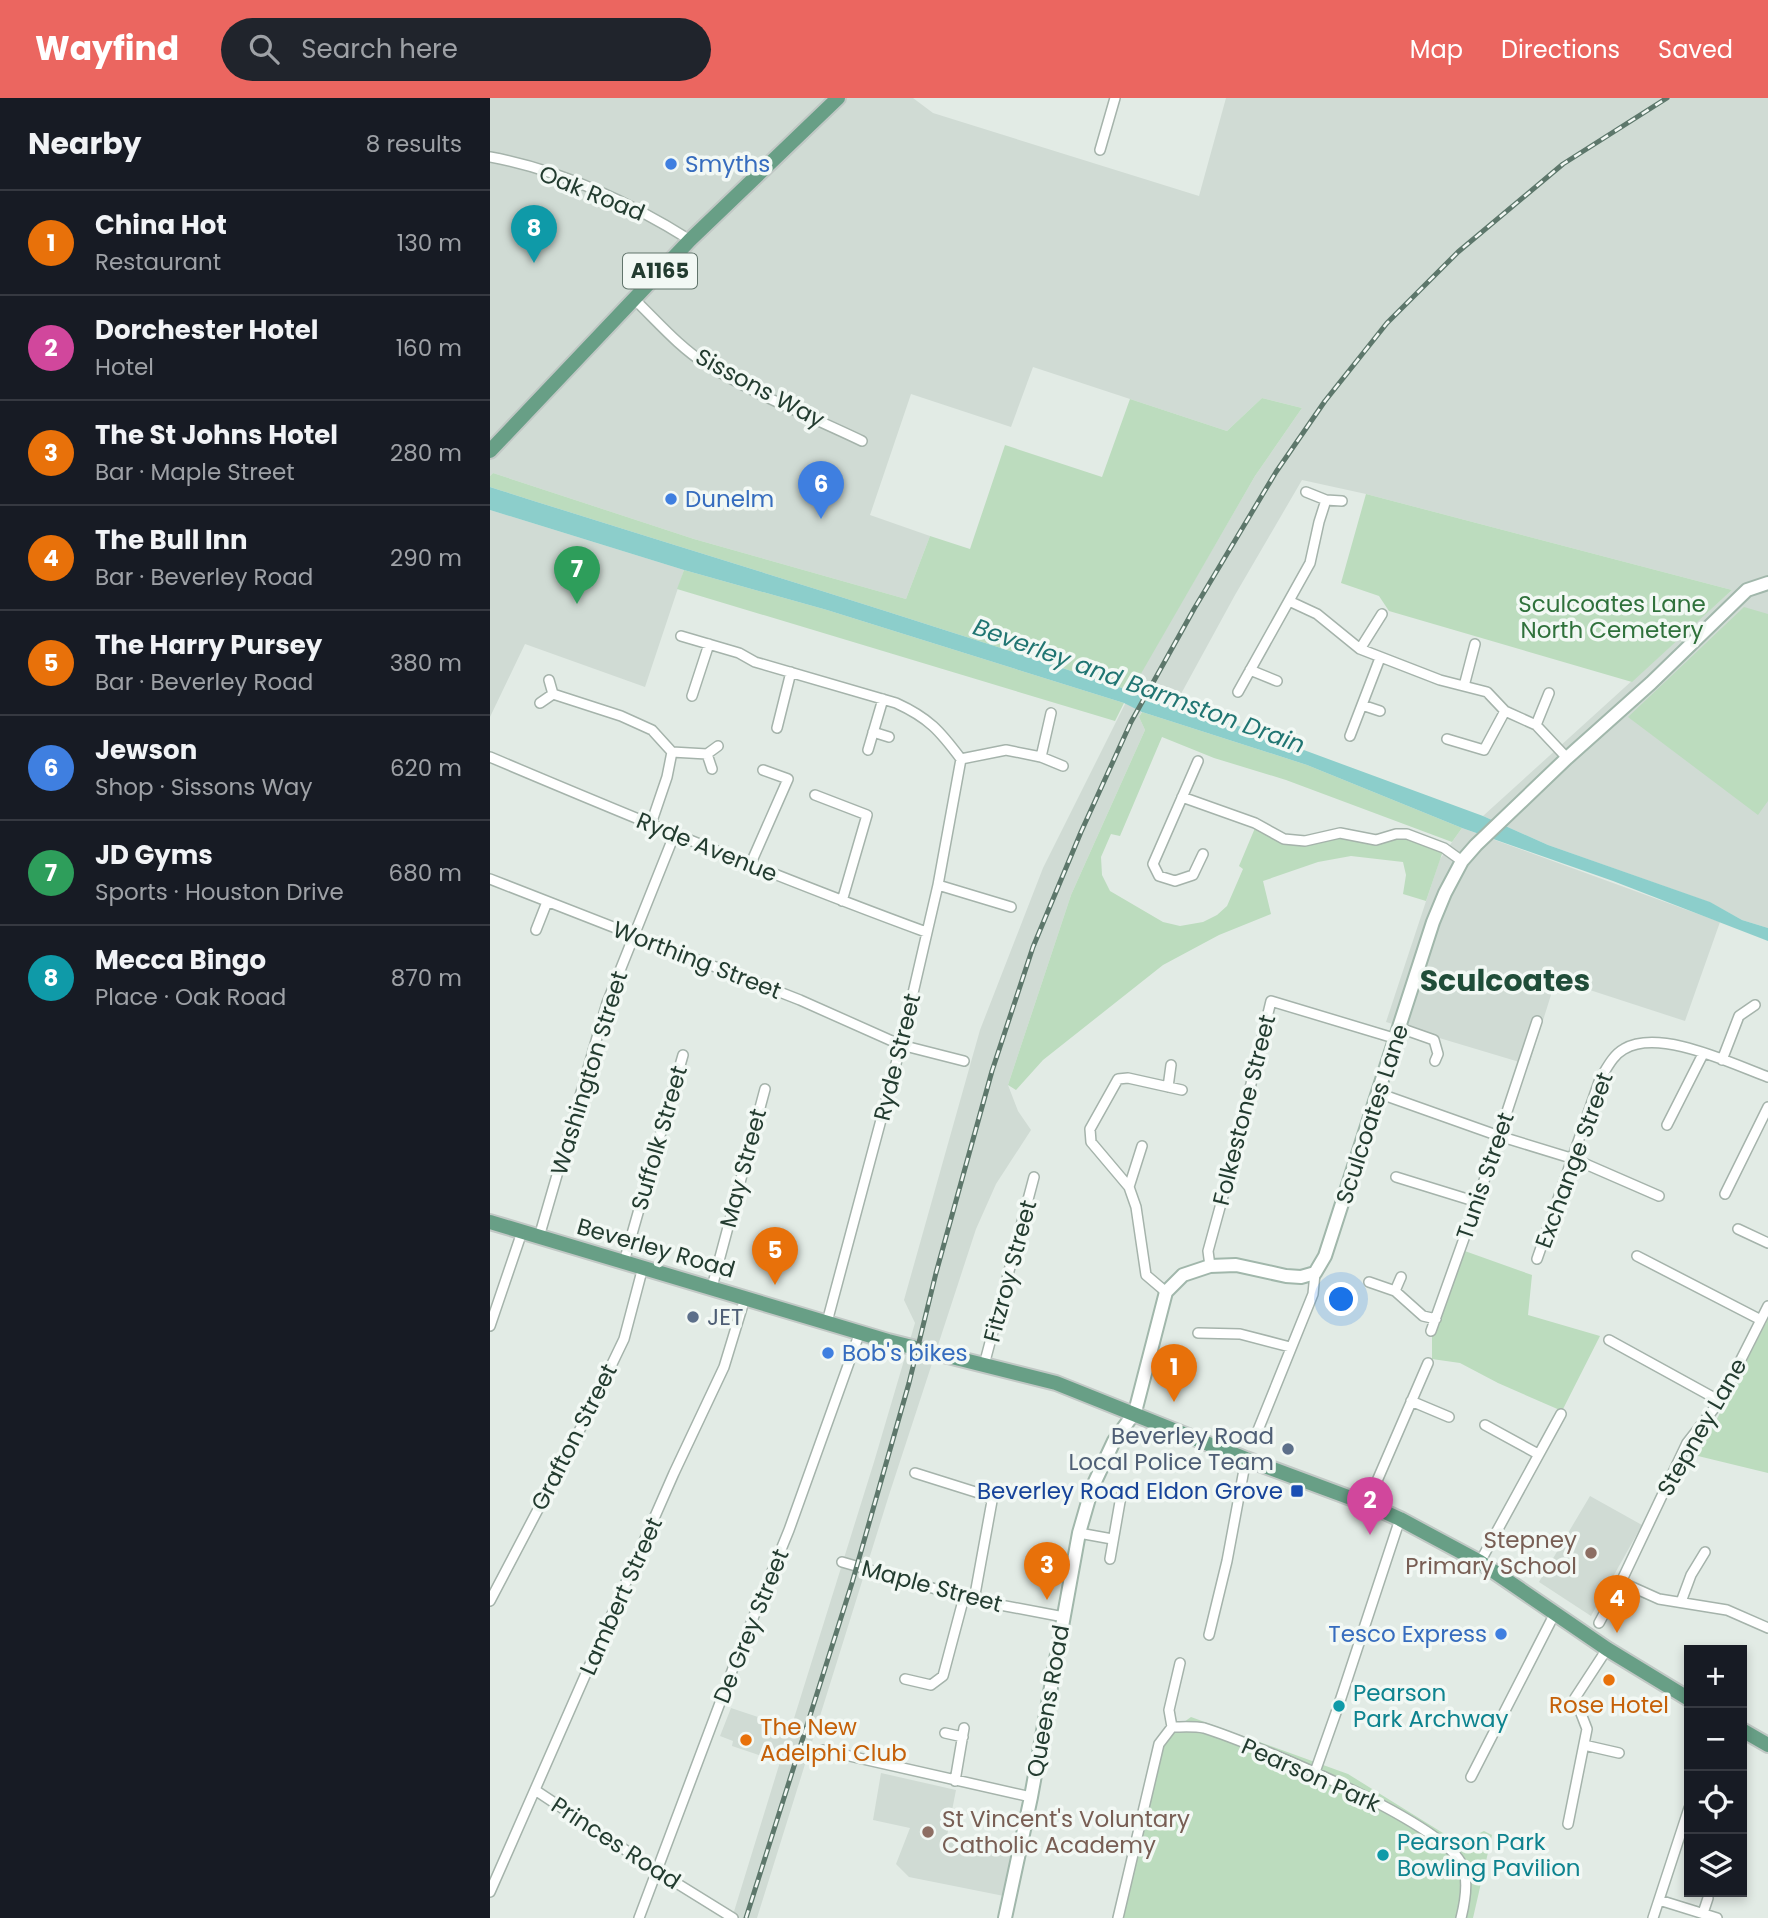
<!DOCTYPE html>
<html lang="en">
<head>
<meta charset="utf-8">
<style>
	:root { --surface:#171b24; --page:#20242c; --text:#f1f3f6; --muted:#9ea1a6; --line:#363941; --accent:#eb6660 }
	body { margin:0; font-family:Poppins,sans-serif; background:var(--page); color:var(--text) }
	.controls { position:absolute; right:21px; bottom:21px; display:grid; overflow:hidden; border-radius:0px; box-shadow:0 4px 10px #0003 }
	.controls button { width:63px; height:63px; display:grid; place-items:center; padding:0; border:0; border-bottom:2px solid var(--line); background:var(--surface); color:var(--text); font:35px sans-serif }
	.you { position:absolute; left:852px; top:1202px; width:24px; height:24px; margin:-18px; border:5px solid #fff; border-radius:50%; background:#1a73e8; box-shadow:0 0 0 10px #1a73e833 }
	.badge { display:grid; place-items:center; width:46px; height:46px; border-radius:50%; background:var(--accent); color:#fff; font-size:23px; font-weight:700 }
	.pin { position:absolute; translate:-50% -58px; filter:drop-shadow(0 2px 4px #0008) }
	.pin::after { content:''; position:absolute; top:37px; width:24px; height:21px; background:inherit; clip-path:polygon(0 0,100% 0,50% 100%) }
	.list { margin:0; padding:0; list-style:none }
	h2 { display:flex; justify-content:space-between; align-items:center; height:91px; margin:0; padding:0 28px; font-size:30px }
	h2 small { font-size:23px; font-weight:400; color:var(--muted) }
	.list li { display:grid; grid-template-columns:46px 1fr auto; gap:21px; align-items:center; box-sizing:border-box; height:105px; padding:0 28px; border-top:2px solid var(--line) }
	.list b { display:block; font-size:26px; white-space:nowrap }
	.list p { margin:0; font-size:23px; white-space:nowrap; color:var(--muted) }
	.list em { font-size:23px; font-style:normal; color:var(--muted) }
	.icon { flex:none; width:38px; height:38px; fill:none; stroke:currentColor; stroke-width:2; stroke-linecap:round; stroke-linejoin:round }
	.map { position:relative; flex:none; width:1278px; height:1820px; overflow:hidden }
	header { display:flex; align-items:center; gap:42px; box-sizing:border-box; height:98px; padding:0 35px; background:var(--accent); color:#fff }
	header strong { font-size:33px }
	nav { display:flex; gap:38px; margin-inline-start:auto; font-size:24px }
	.search { width:490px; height:63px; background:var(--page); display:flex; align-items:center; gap:18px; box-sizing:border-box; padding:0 24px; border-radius:38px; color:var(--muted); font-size:26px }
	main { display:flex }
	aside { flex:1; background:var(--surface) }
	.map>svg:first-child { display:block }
	.built { fill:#d0dbd4 }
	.green { fill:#bcdcbe }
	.water { fill:#8ccecb }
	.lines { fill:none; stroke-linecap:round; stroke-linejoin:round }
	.street-casing { stroke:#a5b3ab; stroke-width:12 }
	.secondary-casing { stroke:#a1b7ab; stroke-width:16 }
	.primary-casing { stroke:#c1c8c5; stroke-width:18 }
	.street { stroke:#fff; stroke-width:9 }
	.secondary { stroke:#fff; stroke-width:12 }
	.primary { stroke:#689f86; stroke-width:14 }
	.rail-casing { stroke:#5d776b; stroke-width:5 }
	.rail { stroke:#f2f8f4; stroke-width:2.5; stroke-dasharray:8; stroke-linecap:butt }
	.shop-dot { fill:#3f7fe0; stroke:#f2f8f4; stroke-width:2.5 }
	.service-dot { fill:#5c6f8a; stroke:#f2f8f4; stroke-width:2.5 }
	.transit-dot { fill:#1a4fb4; stroke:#f2f8f4; stroke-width:2.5 }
	.education-dot { fill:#8d6e63; stroke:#f2f8f4; stroke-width:2.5 }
	.food-dot { fill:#e8710a; stroke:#f2f8f4; stroke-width:2.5 }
	.culture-dot { fill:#0f9aa8; stroke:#f2f8f4; stroke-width:2.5 }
	.labels { text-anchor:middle; stroke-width:7; stroke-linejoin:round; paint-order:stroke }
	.shield { fill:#f2f8f4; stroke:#61746b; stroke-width:2 }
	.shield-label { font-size:21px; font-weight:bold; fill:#233c30 }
	.shop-label { font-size:23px; fill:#366cbe; stroke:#f2f8f4; text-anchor:start }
	.street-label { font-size:23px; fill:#233c30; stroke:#f2f8f4 }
	.park-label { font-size:23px; fill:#2f713b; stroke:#f2f8f4 }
	.service-label { font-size:23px; fill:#4e5e75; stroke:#f2f8f4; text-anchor:start }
	.transit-label { font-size:23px; fill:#164399; stroke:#f2f8f4; text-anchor:end }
	.education-label { font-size:23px; fill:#785e54; stroke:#f2f8f4; text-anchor:end }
	.culture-label { font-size:23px; fill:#0d838f; stroke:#f2f8f4; text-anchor:start }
	.food-label { font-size:23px; fill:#c56008; stroke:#f2f8f4 }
	.water-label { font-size:24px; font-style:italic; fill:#207572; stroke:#f2f8f4 }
	.district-label { font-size:30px; font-weight:bold; fill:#204d39; stroke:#f2f8f4 }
</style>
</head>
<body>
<header>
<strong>Wayfind</strong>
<div class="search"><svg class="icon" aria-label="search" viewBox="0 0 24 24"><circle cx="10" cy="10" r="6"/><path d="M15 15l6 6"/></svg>Search here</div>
<nav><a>Map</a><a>Directions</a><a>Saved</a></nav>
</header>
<main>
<aside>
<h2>Nearby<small>8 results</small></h2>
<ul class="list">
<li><span class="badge" style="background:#e8710a">1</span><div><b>China Hot</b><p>Restaurant</p></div><em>130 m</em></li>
<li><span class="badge" style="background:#d1479c">2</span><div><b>Dorchester Hotel</b><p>Hotel</p></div><em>160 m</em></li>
<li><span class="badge" style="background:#e8710a">3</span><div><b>The St Johns Hotel</b><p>Bar · Maple Street</p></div><em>280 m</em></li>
<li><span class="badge" style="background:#e8710a">4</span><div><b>The Bull Inn</b><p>Bar · Beverley Road</p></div><em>290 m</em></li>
<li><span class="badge" style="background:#e8710a">5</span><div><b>The Harry Pursey</b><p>Bar · Beverley Road</p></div><em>380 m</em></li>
<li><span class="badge" style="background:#3f7fe0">6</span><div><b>Jewson</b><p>Shop · Sissons Way</p></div><em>620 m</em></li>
<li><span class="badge" style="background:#2e9e5b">7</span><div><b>JD Gyms</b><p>Sports · Houston Drive</p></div><em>680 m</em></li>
<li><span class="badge" style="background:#0f9aa8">8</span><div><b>Mecca Bingo</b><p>Place · Oak Road</p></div><em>870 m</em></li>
</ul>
</aside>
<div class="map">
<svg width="1278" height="1820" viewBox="0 0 1278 1820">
	<rect width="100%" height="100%" fill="#e2ebe5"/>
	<path class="built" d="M0 0H423L443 15 709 98 736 0H1278V830L1252 822 1219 804 1058 747 993 718 1242 492 876 396 812 382 745 497 686 605 660 597 649 619 655 632 581 797 518 987 528 1013 541 1032 506 1086 486 1131 399 1397 267 1820H242L290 1664 242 1648 243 1643 230 1638 241 1610 301 1630 384 1364 425 1225 414 1202 490 932 553 770 650 576 765 378 812 310 772 300 737 333 543 269 521 329 421 296 380 417 440 438 416 501 204 441 3 375 0 378Z
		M0 412 194 472 155 589 35 546 0 619Z
		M972 730 1230 824 1195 923 1066 881 1039 967 896 924 950 761Z
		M1100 1398 1152 1427 1101 1518 1049 1484Z
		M391 1675 466 1692 457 1738 523 1752 514 1798 419 1779 406 1766 420 1730 383 1722Z"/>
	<path class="green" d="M772 300 812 310 765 378 641 593C428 521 214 457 0 389V378L3 375 204 441 416 501 440 438 480 451 515 347 612 379 640 301 737 333Z
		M876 396 1242 492 1142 584 899 513 889 498 851 485Z
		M194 472 337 512 634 605 625 623 187 491Z
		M1254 509 1278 516V703L1268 717 1138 619Z
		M652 614 817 667 972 730 962 744 796 682 724 660 672 639 630 738 621 736 611 759 612 777 620 793 673 824 690 828 713 824 727 817 737 808 753 771 749 768 765 730 804 746 839 738 903 737 938 744 954 750 936 803 913 796 916 777 913 764 861 758 828 764 773 783 781 816 729 837 673 867 553 962 526 992 518 987 581 797 655 632 649 619Z
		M972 1152 1042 1177 1038 1217 1110 1238 1072 1313 1008 1285 970 1265 942 1261V1236Z
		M1278 1221V1375L1208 1358Z
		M701 1619 858 1676 969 1745 994 1733 1002 1737 983 1820H627L663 1654 683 1632Z"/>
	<path class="water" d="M0 389C214 457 428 521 641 593L686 605 993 718 1058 747 1220 804 1252 822 1278 830V843L1123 783 972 730 817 667 652 614 634 605 337 512 194 472 0 412Z"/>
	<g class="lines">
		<defs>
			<path id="street" d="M610 52 625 0
				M0 59C71 72 139 104 200 142
				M144 201C167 223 189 249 216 266 265 297 320 318 372 343
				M816 394 836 402 852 403
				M799 503 827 516 870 551 950 582 997 594 1015 613
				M191 538 249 555 265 564 406 605C439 620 450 633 471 661L448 787 411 947 337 1224
				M870 551 892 516
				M760 572 787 583
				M974 588 985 546
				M748 594 820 465 829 424 836 402
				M63 596 131 618 162 632 182 654 177 679 161 726
				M202 598 219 546
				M50 605 63 596 59 582
				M872 607 890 613
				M1046 627 1059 595
				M287 630 301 574
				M383 634 399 639
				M860 638 890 560
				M957 641 994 652 1015 613 1046 627 1077 660
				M378 652 393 601
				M182 654 217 656
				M0 659C144 720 289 780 436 834
				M551 659 573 668
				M471 661 516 652 551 659 561 615
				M708 663 663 766 669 778 685 783 703 777 713 756
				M222 671 217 656 228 648
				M325 697 377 717 352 803
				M692 699 765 725 794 741 815 743 850 735 886 742 906 736H917L954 750 972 763
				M261 765 298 681 273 672
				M0 781 310 902 411 947 474 963
				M448 787 521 809
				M46 832 57 804
				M910 930 944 942 948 956 945 963
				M1232 962 1249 918 1265 907
				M678 989 681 967
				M888 995 1009 1038 1084 1061 1169 1098
				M1177 1027 1213 956
				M906 1079 987 1104
				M639 1089 652 1048
				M1235 1096 1278 1009
				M1248 1131 1278 1145
				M49 1139 117 905 185 735
				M1147 1158 1271 1222
				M1047 1161 1110 981C1117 970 1123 957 1134 951 1170 930 1242 966 1278 979
				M134 1164 193 957
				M720 1168 718 1153 741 1069 781 903 907 941
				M879 1184 905 1193 933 1218 946 1221
				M222 1189 275 991
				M905 1193 911 1179
				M676 1194 656 1177 646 1109 639 1089 601 1044 600 1031 628 981 638 980 692 992
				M0 1228 32 1134
				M941 1233 987 1104 1047 923
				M708 1235 750 1236 800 1249
				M1119 1242 1230 1303
				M494 1267 544 1079
				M921 1303 959 1319
				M995 1327 1048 1356
				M766 1337 823 1196 825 1175
				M425 1375 495 1397 502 1403 484 1502
				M877 1406 938 1265
				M589 1435 622 1441
				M620 1461 631 1398
				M352 1464 484 1502 574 1519
				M990 1464 1071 1316
				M1131 1484 1169 1501 1237 1512 1278 1530
				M0 1503 97 1318 134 1241 153 1169
				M1191 1504 1201 1477 1215 1454
				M1109 1525 1131 1484 1197 1345 1230 1303 1278 1208
				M719 1537 737 1463 756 1361
				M415 1581 441 1587 453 1578 474 1499
				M849 1606 910 1421
				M682 1629 679 1612 690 1565
				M455 1635 473 1639
				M1094 1647 1129 1655
				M333 1652 541 1699
				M825 1674 848 1609
				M981 1679 1065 1515
				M465 1683 474 1630
				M45 1692 167 1773 243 1820
				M1078 1726 1097 1631 1085 1600 1117 1551
				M0 1794 184 1375 234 1269 255 1200
				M1169 1802 1227 1820
				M1213 1815 1218 1800
				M149 1820 248 1557 299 1432 370 1234
				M628 1820 669 1646 682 1629C692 1629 704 1628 714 1630 762 1645 955 1725 972 1767 979 1782 975 1804 971 1820
				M1163 1820 1199 1710"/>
			<path id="secondary" d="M515 1820 541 1699 589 1435 602 1390 624 1343 645 1314 676 1194 693 1177 720 1168 746 1167 796 1178 811 1179 825 1175 835 1158 943 824 955 795 972 763 986 747 1077 660 1161 585 1257 492 1278 485"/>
			<path id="primary" d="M0 353 200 142 348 0
				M0 1124 398 1243 566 1285 756 1361 877 1406 910 1421 990 1464 1117 1551 1199 1601
				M1252 1632 1278 1647"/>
		</defs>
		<use href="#street" class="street-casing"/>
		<use href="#secondary" class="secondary-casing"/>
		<use href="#primary" class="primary-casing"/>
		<use href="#street" class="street"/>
		<use href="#secondary" class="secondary"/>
		<use href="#primary" class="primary"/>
		<defs>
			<path id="rail" d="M256 1820 362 1485 419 1285 446 1175 502 973 543 849 591 734 641 624 704 511 786 374 835 303 897 225 968 154 1073 66 1177 0"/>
		</defs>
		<use href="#rail" class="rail-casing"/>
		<use href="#rail" class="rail"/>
	</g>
	<g class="shop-dot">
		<circle cx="181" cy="66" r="7"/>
		<circle cx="181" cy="401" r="7"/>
		<circle cx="338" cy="1255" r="7"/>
		<circle cx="1011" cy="1536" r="7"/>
	</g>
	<g class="service-dot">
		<circle cx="203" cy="1219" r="7"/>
		<circle cx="798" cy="1351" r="7"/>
	</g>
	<rect class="transit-dot" x="800" y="1386" width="14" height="14" rx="3.5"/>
	<g class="education-dot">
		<circle cx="1101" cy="1455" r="7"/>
		<circle cx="438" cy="1734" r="7"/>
	</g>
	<g class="food-dot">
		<circle cx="1119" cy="1582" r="7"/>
		<circle cx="256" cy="1642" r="7"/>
	</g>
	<g class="culture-dot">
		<circle cx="849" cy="1608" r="7"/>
		<circle cx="893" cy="1757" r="7"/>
	</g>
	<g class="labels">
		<rect class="shield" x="133" y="155.5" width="74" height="35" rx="5"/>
		<g class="shield-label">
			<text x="170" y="180">A1165</text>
		</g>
		<g class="shop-label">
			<text x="195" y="74">Smyths</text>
			<text x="195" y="409">Dunelm</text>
			<text x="352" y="1263">Bob's bikes</text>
			<text x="997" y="1544" text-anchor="end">Tesco Express</text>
		</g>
		<g class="street-label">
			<text transform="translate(102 95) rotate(22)" y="8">Oak Road</text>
			<text transform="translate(270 290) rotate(28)" y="8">Sissons Way</text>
			<text transform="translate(217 749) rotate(22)" y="8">Ryde Avenue</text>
			<text transform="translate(207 862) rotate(21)" y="8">Worthing Street</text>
			<text transform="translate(407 959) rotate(-76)" y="8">Ryde Street</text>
			<text transform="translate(99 975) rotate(-73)" y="8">Washington Street</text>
			<text transform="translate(754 1012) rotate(-76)" y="8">Folkestone Street</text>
			<text transform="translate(882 1016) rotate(-72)" y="8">Sculcoates Lane</text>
			<text transform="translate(169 1040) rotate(-74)" y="8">Suffolk Street</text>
			<text transform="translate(1084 1062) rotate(-70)" y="8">Exchange Street</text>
			<text transform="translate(253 1070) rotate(-75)" y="8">May Street</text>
			<text transform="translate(995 1078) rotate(-71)" y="8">Tunis Street</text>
			<text transform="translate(166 1150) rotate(16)" y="8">Beverley Road</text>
			<text transform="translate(520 1173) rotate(-75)" y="8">Fitzroy Street</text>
			<text transform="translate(1212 1329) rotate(-60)" y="8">Stepney Lane</text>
			<text transform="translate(84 1339) rotate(-63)" y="8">Grafton Street</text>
			<text transform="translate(442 1488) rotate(15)" y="8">Maple Street</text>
			<text transform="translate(131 1498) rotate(-66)" y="8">Lambert Street</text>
			<text transform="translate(261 1528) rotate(-68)" y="8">De Grey Street</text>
			<text transform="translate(558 1603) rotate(-80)" y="8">Queens Road</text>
			<text transform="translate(821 1677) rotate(24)" y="8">Pearson Park</text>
			<text transform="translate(126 1745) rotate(33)" y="8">Princes Road</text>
		</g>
		<g class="park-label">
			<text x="1122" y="514">Sculcoates Lane<tspan x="1122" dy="26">North Cemetery</tspan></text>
		</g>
		<g class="service-label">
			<text x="217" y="1227">JET</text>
			<text x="784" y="1346" text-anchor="end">Beverley Road<tspan x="784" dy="26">Local Police Team</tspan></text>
		</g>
		<g class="transit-label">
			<text x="793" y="1401">Beverley Road Eldon Grove</text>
		</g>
		<g class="education-label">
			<text x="1087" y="1450">Stepney<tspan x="1087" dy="26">Primary School</tspan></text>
			<text x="452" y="1729" text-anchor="start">St Vincent's Voluntary<tspan x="452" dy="26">Catholic Academy</tspan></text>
		</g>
		<g class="culture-label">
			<text x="863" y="1603">Pearson<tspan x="863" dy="26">Park Archway</tspan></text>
			<text x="907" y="1752">Pearson Park<tspan x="907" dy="26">Bowling Pavilion</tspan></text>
		</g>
		<g class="food-label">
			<text x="1119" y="1615">Rose Hotel</text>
			<text x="270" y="1637" text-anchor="start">The New<tspan x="270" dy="26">Adelphi Club</tspan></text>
		</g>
		<g class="water-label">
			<text transform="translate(649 588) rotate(20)" y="8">Beverley and Barmston Drain</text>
		</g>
		<g class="district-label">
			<text x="1015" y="893">Sculcoates</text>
		</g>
	</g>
</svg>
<div class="controls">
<button>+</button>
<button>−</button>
<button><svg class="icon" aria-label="locate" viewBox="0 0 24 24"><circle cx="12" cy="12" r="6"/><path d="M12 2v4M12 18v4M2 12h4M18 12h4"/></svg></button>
<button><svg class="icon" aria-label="layers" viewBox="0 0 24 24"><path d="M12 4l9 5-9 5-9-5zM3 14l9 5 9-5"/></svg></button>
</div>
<div class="you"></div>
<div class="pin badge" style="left:684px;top:1304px;background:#e8710a">1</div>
<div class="pin badge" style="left:880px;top:1437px;background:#d1479c">2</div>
<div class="pin badge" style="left:557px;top:1502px;background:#e8710a">3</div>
<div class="pin badge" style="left:1127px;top:1535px;background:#e8710a">4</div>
<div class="pin badge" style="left:285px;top:1187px;background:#e8710a">5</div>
<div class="pin badge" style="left:331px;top:421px;background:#3f7fe0">6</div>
<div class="pin badge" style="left:87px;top:506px;background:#2e9e5b">7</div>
<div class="pin badge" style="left:44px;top:165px;background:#0f9aa8">8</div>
</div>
</main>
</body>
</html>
